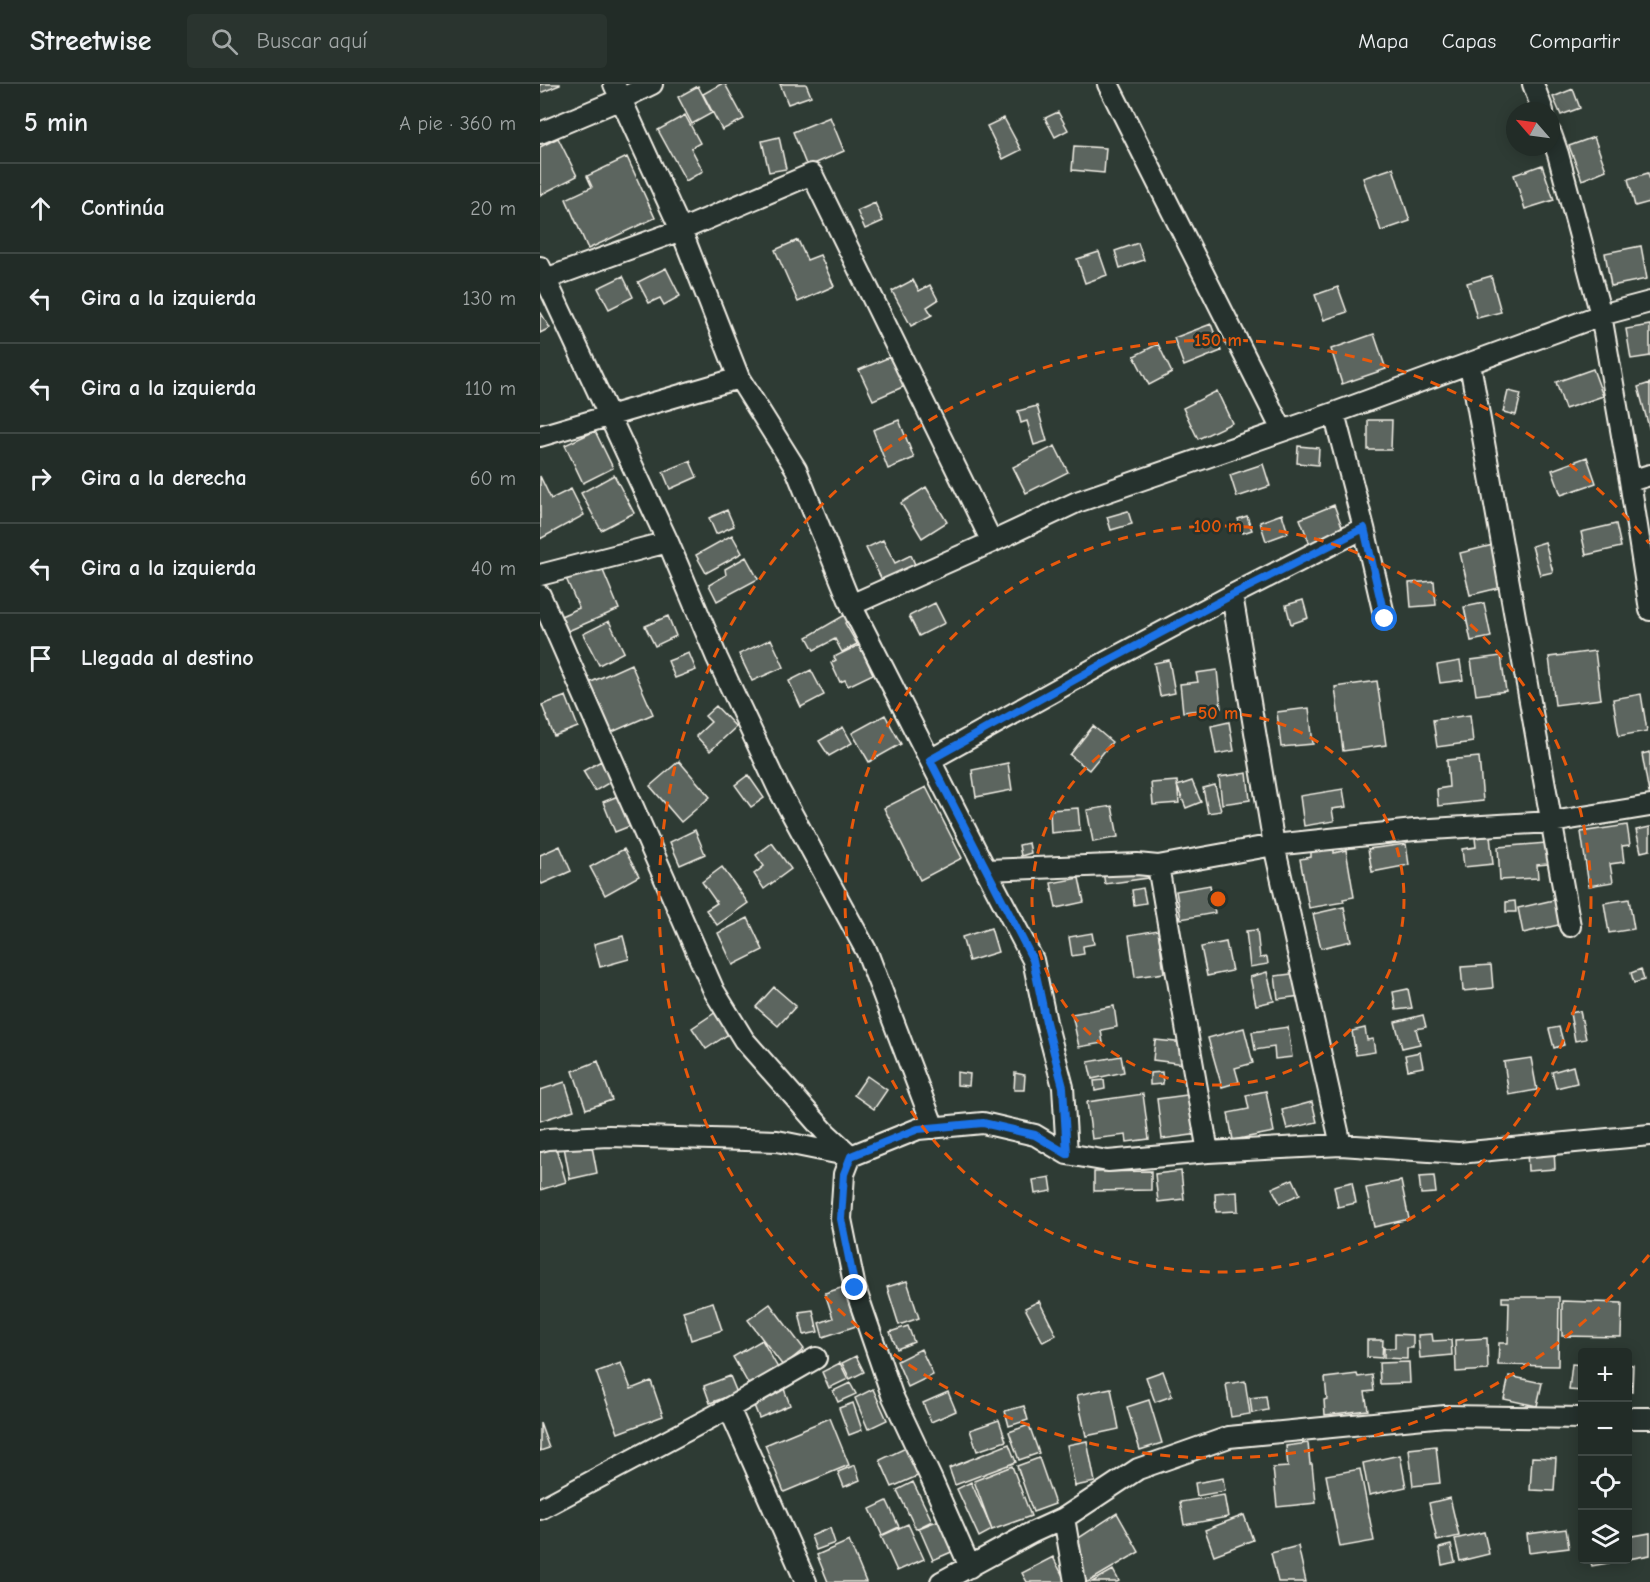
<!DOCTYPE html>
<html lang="es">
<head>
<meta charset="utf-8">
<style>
	:root { --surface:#222c27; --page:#2a342f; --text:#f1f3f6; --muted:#a2a7a7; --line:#3f4844 }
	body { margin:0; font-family:"Comic Neue",sans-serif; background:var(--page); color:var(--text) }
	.controls { position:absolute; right:18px; bottom:18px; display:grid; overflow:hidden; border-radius:6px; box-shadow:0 3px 15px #0003 }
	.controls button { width:54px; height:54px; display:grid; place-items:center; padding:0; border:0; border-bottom:2px solid var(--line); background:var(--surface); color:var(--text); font:30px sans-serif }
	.compass { position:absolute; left:966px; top:18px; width:54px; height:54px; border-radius:50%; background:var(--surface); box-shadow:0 3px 15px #0003; rotate:298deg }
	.stop { position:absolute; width:18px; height:18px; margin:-14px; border:4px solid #1a73e8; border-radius:50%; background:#fff }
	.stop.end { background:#1a73e8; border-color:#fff; box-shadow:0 2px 6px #0008 }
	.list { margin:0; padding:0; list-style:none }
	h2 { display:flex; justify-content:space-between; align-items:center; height:78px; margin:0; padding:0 24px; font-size:26px }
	h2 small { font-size:20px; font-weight:400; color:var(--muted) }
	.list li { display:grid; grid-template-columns:39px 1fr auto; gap:18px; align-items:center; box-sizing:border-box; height:90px; padding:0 24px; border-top:2px solid var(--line) }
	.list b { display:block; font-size:22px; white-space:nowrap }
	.list em { font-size:20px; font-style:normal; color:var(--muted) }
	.icon { flex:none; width:33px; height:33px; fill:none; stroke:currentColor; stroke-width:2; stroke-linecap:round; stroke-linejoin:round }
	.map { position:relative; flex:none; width:1110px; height:1498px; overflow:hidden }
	header { display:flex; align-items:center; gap:36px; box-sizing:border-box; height:84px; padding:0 30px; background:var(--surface); border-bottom:2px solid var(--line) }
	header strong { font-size:28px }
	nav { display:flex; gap:33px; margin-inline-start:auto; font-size:21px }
	.search { width:420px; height:54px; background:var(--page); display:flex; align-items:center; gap:15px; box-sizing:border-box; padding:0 21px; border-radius:6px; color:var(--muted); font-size:22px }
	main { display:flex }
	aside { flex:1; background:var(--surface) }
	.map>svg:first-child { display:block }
	.building { fill:#5c655e; stroke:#f4f1e8; stroke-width:1.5 }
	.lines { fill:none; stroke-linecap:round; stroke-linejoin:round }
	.street-casing { stroke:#f4f1e8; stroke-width:24 }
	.street { stroke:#26332d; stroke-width:20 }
	.route { stroke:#1a73e8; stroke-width:8 }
	.ring { fill:none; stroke:#e8590c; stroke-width:3; stroke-dasharray:10 8 }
	.centre { fill:#e8590c; stroke:#26332d; stroke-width:3 }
	.ring-label { font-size:18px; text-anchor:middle; font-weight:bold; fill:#e8590c; stroke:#26332d; stroke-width:5; stroke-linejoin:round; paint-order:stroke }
</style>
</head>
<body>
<header>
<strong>Streetwise</strong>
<div class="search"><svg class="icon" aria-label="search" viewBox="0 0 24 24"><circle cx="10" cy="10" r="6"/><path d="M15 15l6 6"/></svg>Buscar aquí</div>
<nav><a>Mapa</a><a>Capas</a><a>Compartir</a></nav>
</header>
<main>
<aside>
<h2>5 min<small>A pie · 360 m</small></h2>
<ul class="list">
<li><svg class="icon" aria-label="ahead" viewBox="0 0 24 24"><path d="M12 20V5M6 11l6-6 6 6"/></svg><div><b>Continúa</b></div><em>20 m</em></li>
<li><svg class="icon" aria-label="left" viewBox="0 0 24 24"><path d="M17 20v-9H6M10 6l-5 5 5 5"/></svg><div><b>Gira a la izquierda</b></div><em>130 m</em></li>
<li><svg class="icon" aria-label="left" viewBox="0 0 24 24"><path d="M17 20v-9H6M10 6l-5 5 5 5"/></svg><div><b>Gira a la izquierda</b></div><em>110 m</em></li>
<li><svg class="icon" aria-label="right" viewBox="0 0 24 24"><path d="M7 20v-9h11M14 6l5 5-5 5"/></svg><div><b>Gira a la derecha</b></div><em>60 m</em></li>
<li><svg class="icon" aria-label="left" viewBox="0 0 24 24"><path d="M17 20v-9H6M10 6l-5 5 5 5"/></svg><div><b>Gira a la izquierda</b></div><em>40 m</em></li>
<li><svg class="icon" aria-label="arrive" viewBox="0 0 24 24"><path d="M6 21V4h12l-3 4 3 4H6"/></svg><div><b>Llegada al destino</b></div></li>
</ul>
</aside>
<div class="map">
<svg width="1110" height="1498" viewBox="0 0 1110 1498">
	<rect width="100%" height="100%" fill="#2e3b34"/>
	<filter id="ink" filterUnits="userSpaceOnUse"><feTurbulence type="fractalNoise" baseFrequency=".0167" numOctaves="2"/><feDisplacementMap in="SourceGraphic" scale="12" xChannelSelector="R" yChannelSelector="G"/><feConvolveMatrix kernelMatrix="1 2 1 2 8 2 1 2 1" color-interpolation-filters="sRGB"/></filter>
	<g filter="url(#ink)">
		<path class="building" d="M0 0H20V1L0 9Z
			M181 0H185L204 35 182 46 163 10Z
			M240 0H266L271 12 248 20Z
			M158 2 172 29 152 40 138 13Z
			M1033 5 1040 24 1021 31 1013 13Z
			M518 28 528 46 515 53 505 34Z
			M145 31 160 59 151 64 163 87 146 97 118 46Z
			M290 33 304 67 267 83 253 48Z
			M464 34 481 66 463 75 447 42Z
			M239 53 246 85 229 88 222 57Z
			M1054 53 1066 86 1042 96 1029 62Z
			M18 54 37 92 0 111V63Z
			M534 62 566 64 564 89 532 86Z
			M87 73 115 134 48 165 26 115 52 103 47 92Z
			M1002 81 1014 116 985 125 974 91Z
			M853 84 870 137 841 147 823 94Z
			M1108 89 1110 96V118L1095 122 1088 95Z
			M335 119 343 137 325 145 317 127Z
			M258 156 267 176 280 171 294 202 258 218 235 166Z
			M598 159 604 176 580 184 575 167Z
			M1101 162 1107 195 1071 202 1065 169Z
			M559 168 567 191 545 199 537 175Z
			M126 184 140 212 124 221 120 214 109 219 98 198Z
			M83 192 93 213 69 225 58 204Z
			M951 192 961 228 937 234 927 199Z
			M373 196 379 207 390 201 398 216 387 223 392 231 371 242 352 207Z
			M798 203 807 228 784 236 775 211Z
			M1 229 10 244 0 249V230Z
			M671 240 681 267 644 282 634 254Z
			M1110 241V272L1091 275 1086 245Z
			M834 250 846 285 802 300 791 265Z
			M618 260 632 289 609 301 594 272Z
			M352 272 365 302 333 316 319 286Z
			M1053 285 1063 312 1025 325 1016 298Z
			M1110 299V347L1098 303Z
			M677 307 692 339 658 355 643 324Z
			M968 307 981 310 976 331 963 328Z
			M497 322 507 357 494 361 487 337 481 339 478 327Z
			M359 336 374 374 348 385 333 346Z
			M828 336H852L851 366H828Z
			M55 347 73 384 43 399 25 361Z
			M515 362 528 388 486 409 473 383Z
			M758 362 779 364 778 381 757 379Z
			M1047 373 1056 399 1021 411 1012 386Z
			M150 377 157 393 130 405 123 388Z
			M723 380 730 402 697 413 690 391Z
			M74 391 94 429 61 446 41 409Z
			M0 392 11 415 31 405 44 431 0 455Z
			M386 403 407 438 382 454 361 419Z
			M794 421 805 450 771 463 760 435Z
			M187 426 194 442 176 450 169 434Z
			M588 427 592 440 571 446 567 433Z
			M742 430 748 449 726 457 720 438Z
			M707 432 712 446 703 449 698 435Z
			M1076 440 1081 463 1046 471 1041 448Z
			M192 451 202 469 166 489 156 471Z
			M343 456 355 479 371 471 376 483 344 500 326 464Z
			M1005 458 1013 488 1000 491 992 462Z
			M953 461 963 503 930 511 920 469Z
			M206 473 218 495 177 517 169 501 186 491 185 485Z
			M59 477 79 525 28 547 21 532 39 524 25 492Z
			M894 497 896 521 871 523 869 499Z
			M763 516 768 534 751 540 746 521Z
			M395 519 405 539 379 552 369 532Z
			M944 519 951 553 931 557 924 523Z
			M310 528 314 535 305 539 317 560 302 568 295 555 274 566 267 553Z
			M128 532 136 552 115 562 105 542Z
			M69 537 84 568 59 581 43 550Z
			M231 555 244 583 212 597 199 570Z
			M319 561 333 590 308 602 305 596 300 598 291 579 296 576 294 573Z
			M1055 567 1061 615 1015 621 1009 573Z
			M149 569 156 586 135 594 128 577Z
			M961 572 966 607 936 611 931 576Z
			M629 576 635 609 620 612 614 579Z
			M920 577 923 596 900 599 897 581Z
			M91 580 113 630 70 649 49 599Z
			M271 586 284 611 261 623 249 597Z
			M677 586 681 624 643 628 640 600 658 598 656 589Z
			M837 597 846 661 803 667 795 603Z
			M1101 610 1107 647 1079 652 1073 615Z
			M26 612 38 643 14 652 2 621Z
			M176 622 196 643 170 667 156 652 171 638 165 632Z
			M769 624 773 660 741 663 737 628Z
			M345 631 361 660 329 678 312 649Z
			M930 631 933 658 897 663 893 636Z
			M689 638 694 667 676 670 671 642Z
			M553 642 572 658 549 686 530 671Z
			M303 643 312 659 289 672 279 657Z
			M1110 668V709H1109L1102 670Z
			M939 673 943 717 898 722 897 705 909 703 907 676Z
			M61 677 72 697 55 707 43 687Z
			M139 677 170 713 141 738 110 702Z
			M468 679 472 706 436 713 432 686Z
			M707 689 710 716 682 720 679 693Z
			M208 691 224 714 211 723 195 701Z
			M637 697 639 719 613 721 611 699Z
			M652 697 661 718 646 724 637 702Z
			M675 701 681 727 668 729 663 704Z
			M386 703 422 774 380 796 344 724Z
			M803 705 806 723 792 725 794 737 764 742 760 712Z
			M78 712 90 742 75 748 63 718Z
			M572 722 578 753 553 758 547 726Z
			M538 724 540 746 511 749 510 726Z
			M1087 741 1090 761 1082 762 1084 778 1070 780 1073 798 1049 802 1041 748Z
			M1110 743V766L1101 768 1096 746Z
			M155 746 165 770 140 781 130 758Z
			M950 752 953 780 924 783 922 765 936 763 935 754Z
			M232 759 251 785 224 805 214 790 224 782 216 771Z
			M489 759 491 769 481 772 479 761Z
			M1006 759 1008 780 997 781 998 794 960 796 958 763Z
			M866 760 869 781 832 788 828 765Z
			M20 762 31 787 2 800 0 797V771Z
			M794 764V769L806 766 814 813 803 815 804 818 769 824 760 775 771 773V768Z
			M84 765 99 792 65 811 50 783Z
			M607 782 608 794 565 800 563 788Z
			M182 783 208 819 177 841 166 826 177 819 162 798Z
			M539 794 544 818 516 824 511 799Z
			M670 801 675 829 641 835 636 807Z
			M603 804 606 819 594 821 592 806Z
			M1018 815 1023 840 983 849 978 824Z
			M1089 815 1094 845 1069 849 1064 819Z
			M975 817 976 828H966V818Z
			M804 823 811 857 781 864 773 830Z
			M208 834 223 866 193 881 178 849Z
			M451 844 458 868 429 877 422 853Z
			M618 846 624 889 595 893 589 851Z
			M717 846 720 874 727 873 728 880 710 883 706 847Z
			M552 849 554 860 543 862 544 870 532 872 529 853Z
			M83 852 89 875 60 883 54 860Z
			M686 858 692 887 667 892 661 863Z
			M951 881 953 904 923 907 921 883Z
			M1101 885 1104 896 1094 899 1091 889Z
			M727 888 734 917 716 921 710 893Z
			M759 889 761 912 738 915 735 892Z
			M234 903 256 922 238 942 216 923Z
			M868 905 872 924 856 926 853 908Z
			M574 922 577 943 561 946 563 959 539 963 532 930Z
			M179 926 193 947 166 965 152 944Z
			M1040 927 1046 955 1035 957 1030 929Z
			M883 931 886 943 876 945 880 960 862 964 855 938Z
			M748 943 752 973 735 975 734 963 715 966 712 948Z
			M1019 943 1024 961 1014 964 1009 945Z
			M704 944 713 979 695 984 699 998 682 1003 668 954Z
			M825 944 827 956 833 955 835 968 816 971 812 947Z
			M615 956 646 959 644 980 613 976Z
			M880 968 883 983 868 986 865 971Z
			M581 972 584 988 552 995 548 978Z
			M991 974 997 1006 969 1011 964 978Z
			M58 977 72 1016 46 1025 33 987Z
			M1033 982 1037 999 1016 1004 1012 988Z
			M417 988 430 990 429 1002 417 1001Z
			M622 988 623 1000 610 1001V989Z
			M475 989 485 991 484 1006H474Z
			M327 992 347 1006 334 1025 314 1011Z
			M564 996 565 1005 555 1007 554 997Z
			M25 998 34 1026 0 1037V1006Z
			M726 1007 734 1048 693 1056 688 1029 709 1025 706 1011Z
			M603 1010 609 1055 587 1058 586 1051 552 1055 547 1018Z
			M654 1010 659 1050 622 1055 617 1015Z
			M772 1018 777 1038 747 1045 742 1026Z
			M51 1057 57 1089 30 1095 24 1063Z
			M16 1064 26 1098 0 1106V1068Z
			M1014 1064 1015 1085 988 1087 987 1067Z
			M611 1087V1106L554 1107V1088Z
			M641 1087 644 1115 618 1118 615 1090Z
			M894 1092 896 1109 881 1110 879 1093Z
			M510 1093 512 1107 495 1110 493 1096Z
			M753 1095 760 1110 740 1119 732 1104Z
			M861 1097 869 1135 834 1143 826 1104Z
			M812 1098 816 1119 798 1123 794 1102Z
			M697 1107 698 1127 676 1128 675 1109Z
			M367 1197 379 1234 359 1241 347 1203Z
			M304 1203 316 1242 283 1253 279 1239 293 1234 285 1209Z
			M962 1213H1019L1018 1282 958 1281 959 1259H968L969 1218H962Z
			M499 1217 516 1251 503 1258 485 1224Z
			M1022 1217 1082 1219 1081 1253 1022 1252Z
			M173 1218 182 1246 151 1256 143 1227Z
			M230 1220 264 1265 243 1282 208 1236Z
			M273 1226 278 1248 264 1251 259 1228Z
			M368 1242 374 1258 357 1265 350 1248Z
			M855 1250 873 1251V1264H867V1275L844 1274V1264H855Z
			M892 1250 893 1257 911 1256 912 1271 880 1274 878 1251Z
			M947 1254 948 1286 916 1288 915 1256Z
			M222 1256 238 1284 209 1301 193 1273Z
			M827 1256H843L842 1274 827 1273Z
			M381 1265 393 1291 368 1303 357 1277Z
			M316 1272 324 1288 310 1295 302 1279Z
			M869 1278 870 1299 840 1300 839 1279Z
			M81 1279 91 1305 111 1297 123 1332 78 1349 56 1288Z
			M300 1279 308 1295 289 1304 282 1288Z
			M1032 1280 1042 1281V1307L1029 1306Z
			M1088 1280 1093 1281 1092 1308 1088 1307Z
			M623 1287 632 1312 615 1318 606 1293Z
			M817 1290 818 1293 832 1291 834 1307 825 1308 828 1326 785 1331 784 1316 787 1315 785 1294Z
			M190 1292 197 1309 170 1319 164 1302Z
			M969 1292 1002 1299 997 1322 964 1315Z
			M705 1297 710 1330 691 1333 686 1300Z
			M310 1299 316 1310 298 1318 293 1307Z
			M243 1302 250 1321 219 1334 211 1314Z
			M571 1304 579 1345 546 1352 537 1311Z
			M333 1305 347 1336 328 1345 315 1314Z
			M408 1308 416 1327 391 1338 383 1319Z
			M726 1312 728 1326 712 1329 710 1314Z
			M609 1316 622 1359 600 1366 587 1323Z
			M313 1319 322 1346 309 1351 299 1324Z
			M484 1322 488 1336 469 1342 465 1327Z
			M290 1334 309 1381 244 1408 225 1361Z
			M459 1336 466 1357 437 1367 430 1346Z
			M0 1339 9 1364 0 1367Z
			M489 1341 499 1369 479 1376 469 1348Z
			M547 1357 555 1398 535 1402 527 1361Z
			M768 1359 770 1380H772L776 1419 737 1423 733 1384 748 1383 746 1362Z
			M469 1360 476 1378 415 1401 409 1384Z
			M370 1362 382 1390 352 1403 340 1376Z
			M896 1362 900 1399 873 1402 869 1365Z
			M860 1371 866 1403 829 1411 823 1379Z
			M992 1373 1016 1374 1014 1407 990 1406Z
			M499 1374 515 1420 493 1428 477 1382Z
			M315 1381 320 1396 304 1403 298 1388Z
			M472 1382 491 1432 452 1446 434 1397Z
			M820 1385 834 1457 800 1463 786 1391Z
			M683 1394 685 1407 657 1412 655 1399Z
			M373 1398 392 1437 376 1445 357 1406Z
			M431 1398 452 1446 439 1453 417 1405Z
			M684 1411 688 1433 644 1441 640 1418Z
			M910 1414 919 1452 897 1457 889 1419Z
			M347 1417 359 1443 342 1451 330 1425Z
			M577 1429 599 1468 548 1498H542L531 1459Z
			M704 1431 713 1456 674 1471 665 1446Z
			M402 1435 416 1466 393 1476 379 1444Z
			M368 1440 384 1475 357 1487 341 1452Z
			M290 1444 295 1459 276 1466 271 1452Z
			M1026 1445 1029 1464 989 1469 987 1450Z
			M944 1448 949 1470 920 1477 915 1455Z
			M1110 1449V1471L1088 1475V1453Z
			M309 1457 326 1498H288L277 1471Z
			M911 1461 915 1478 902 1481 899 1464Z
			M758 1462 766 1498H738L731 1469Z
			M513 1473 526 1498H487L482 1489Z
			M1050 1476H1085L1052 1482Z
			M573 1486 579 1497 577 1498H552Z"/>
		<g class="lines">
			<defs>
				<path id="street" d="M74 0 141 146 199 294 256 385 311 521 446 786 493 876 506 938 523 1003 527 1070
					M568 0 742 346
					M993 0 1003 27
					M0 49 81 15 112 0
					M1011 50 1018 70 1061 231 1090 397 1110 526
					M0 183 128 458 177 574 239 706 327 868 394 1044
					M0 197 141 146 272 90 452 458
					M930 280 1030 842
					M794 329 824 444 845 535
					M0 352 199 294
					M1090 397 1110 391
					M0 491 128 458
					M0 511 174 907 204 956 286 1049 311 1072 304 1090 301 1135 315 1204 352 1311 391 1394 430 1483
					M692 511 734 761 801 1061
					M311 521 452 458 537 418 794 329 1061 231 1110 218
					M390 676 568 577 692 511 824 444
					M618 782 668 1068
					M446 786 597 780 618 782 734 761 874 746 1012 738 1110 722
					M0 1057 8 1055 69 1052 237 1057 311 1072 378 1045 443 1039 495 1051 527 1070 568 1077 668 1068 801 1061 919 1069 1110 1051
					M189 1324 266 1498
					M1088 1334H1110
					M0 1425 189 1324 276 1274
					M524 1434 535 1498
					M401 1498 491 1449 524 1434 598 1385 689 1353 905 1332 1042 1334"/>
			</defs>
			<use href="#street" class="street-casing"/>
			<use href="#street" class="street"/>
		</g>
	</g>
	<g class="lines" filter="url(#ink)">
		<path class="route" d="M315 1204 301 1135 304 1090 311 1072 378 1045 443 1039 495 1051 527 1070 523 1003 506 938 493 876 390 676 568 577 692 511 824 444 845 535"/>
	</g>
	<g class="ring">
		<circle cx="678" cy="815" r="186"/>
		<circle cx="678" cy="815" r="373"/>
		<path d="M1109 1171A559 559 0 1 1 1109 459"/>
	</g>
	<circle cx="678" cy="815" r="9" class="centre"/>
	<g class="ring-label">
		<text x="678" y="262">150 m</text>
		<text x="678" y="448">100 m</text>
		<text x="678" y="635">50 m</text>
	</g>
</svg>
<div class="controls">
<button>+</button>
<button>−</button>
<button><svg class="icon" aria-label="locate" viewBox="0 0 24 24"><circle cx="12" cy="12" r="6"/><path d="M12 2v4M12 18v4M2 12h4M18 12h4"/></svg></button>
<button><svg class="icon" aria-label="layers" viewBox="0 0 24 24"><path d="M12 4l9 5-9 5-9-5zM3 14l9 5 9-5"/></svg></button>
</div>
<svg class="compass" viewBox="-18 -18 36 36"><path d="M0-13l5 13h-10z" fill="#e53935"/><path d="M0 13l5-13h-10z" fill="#a2a7a7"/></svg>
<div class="stop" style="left:845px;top:535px"></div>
<div class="stop end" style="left:315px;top:1204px"></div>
</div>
</main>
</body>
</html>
